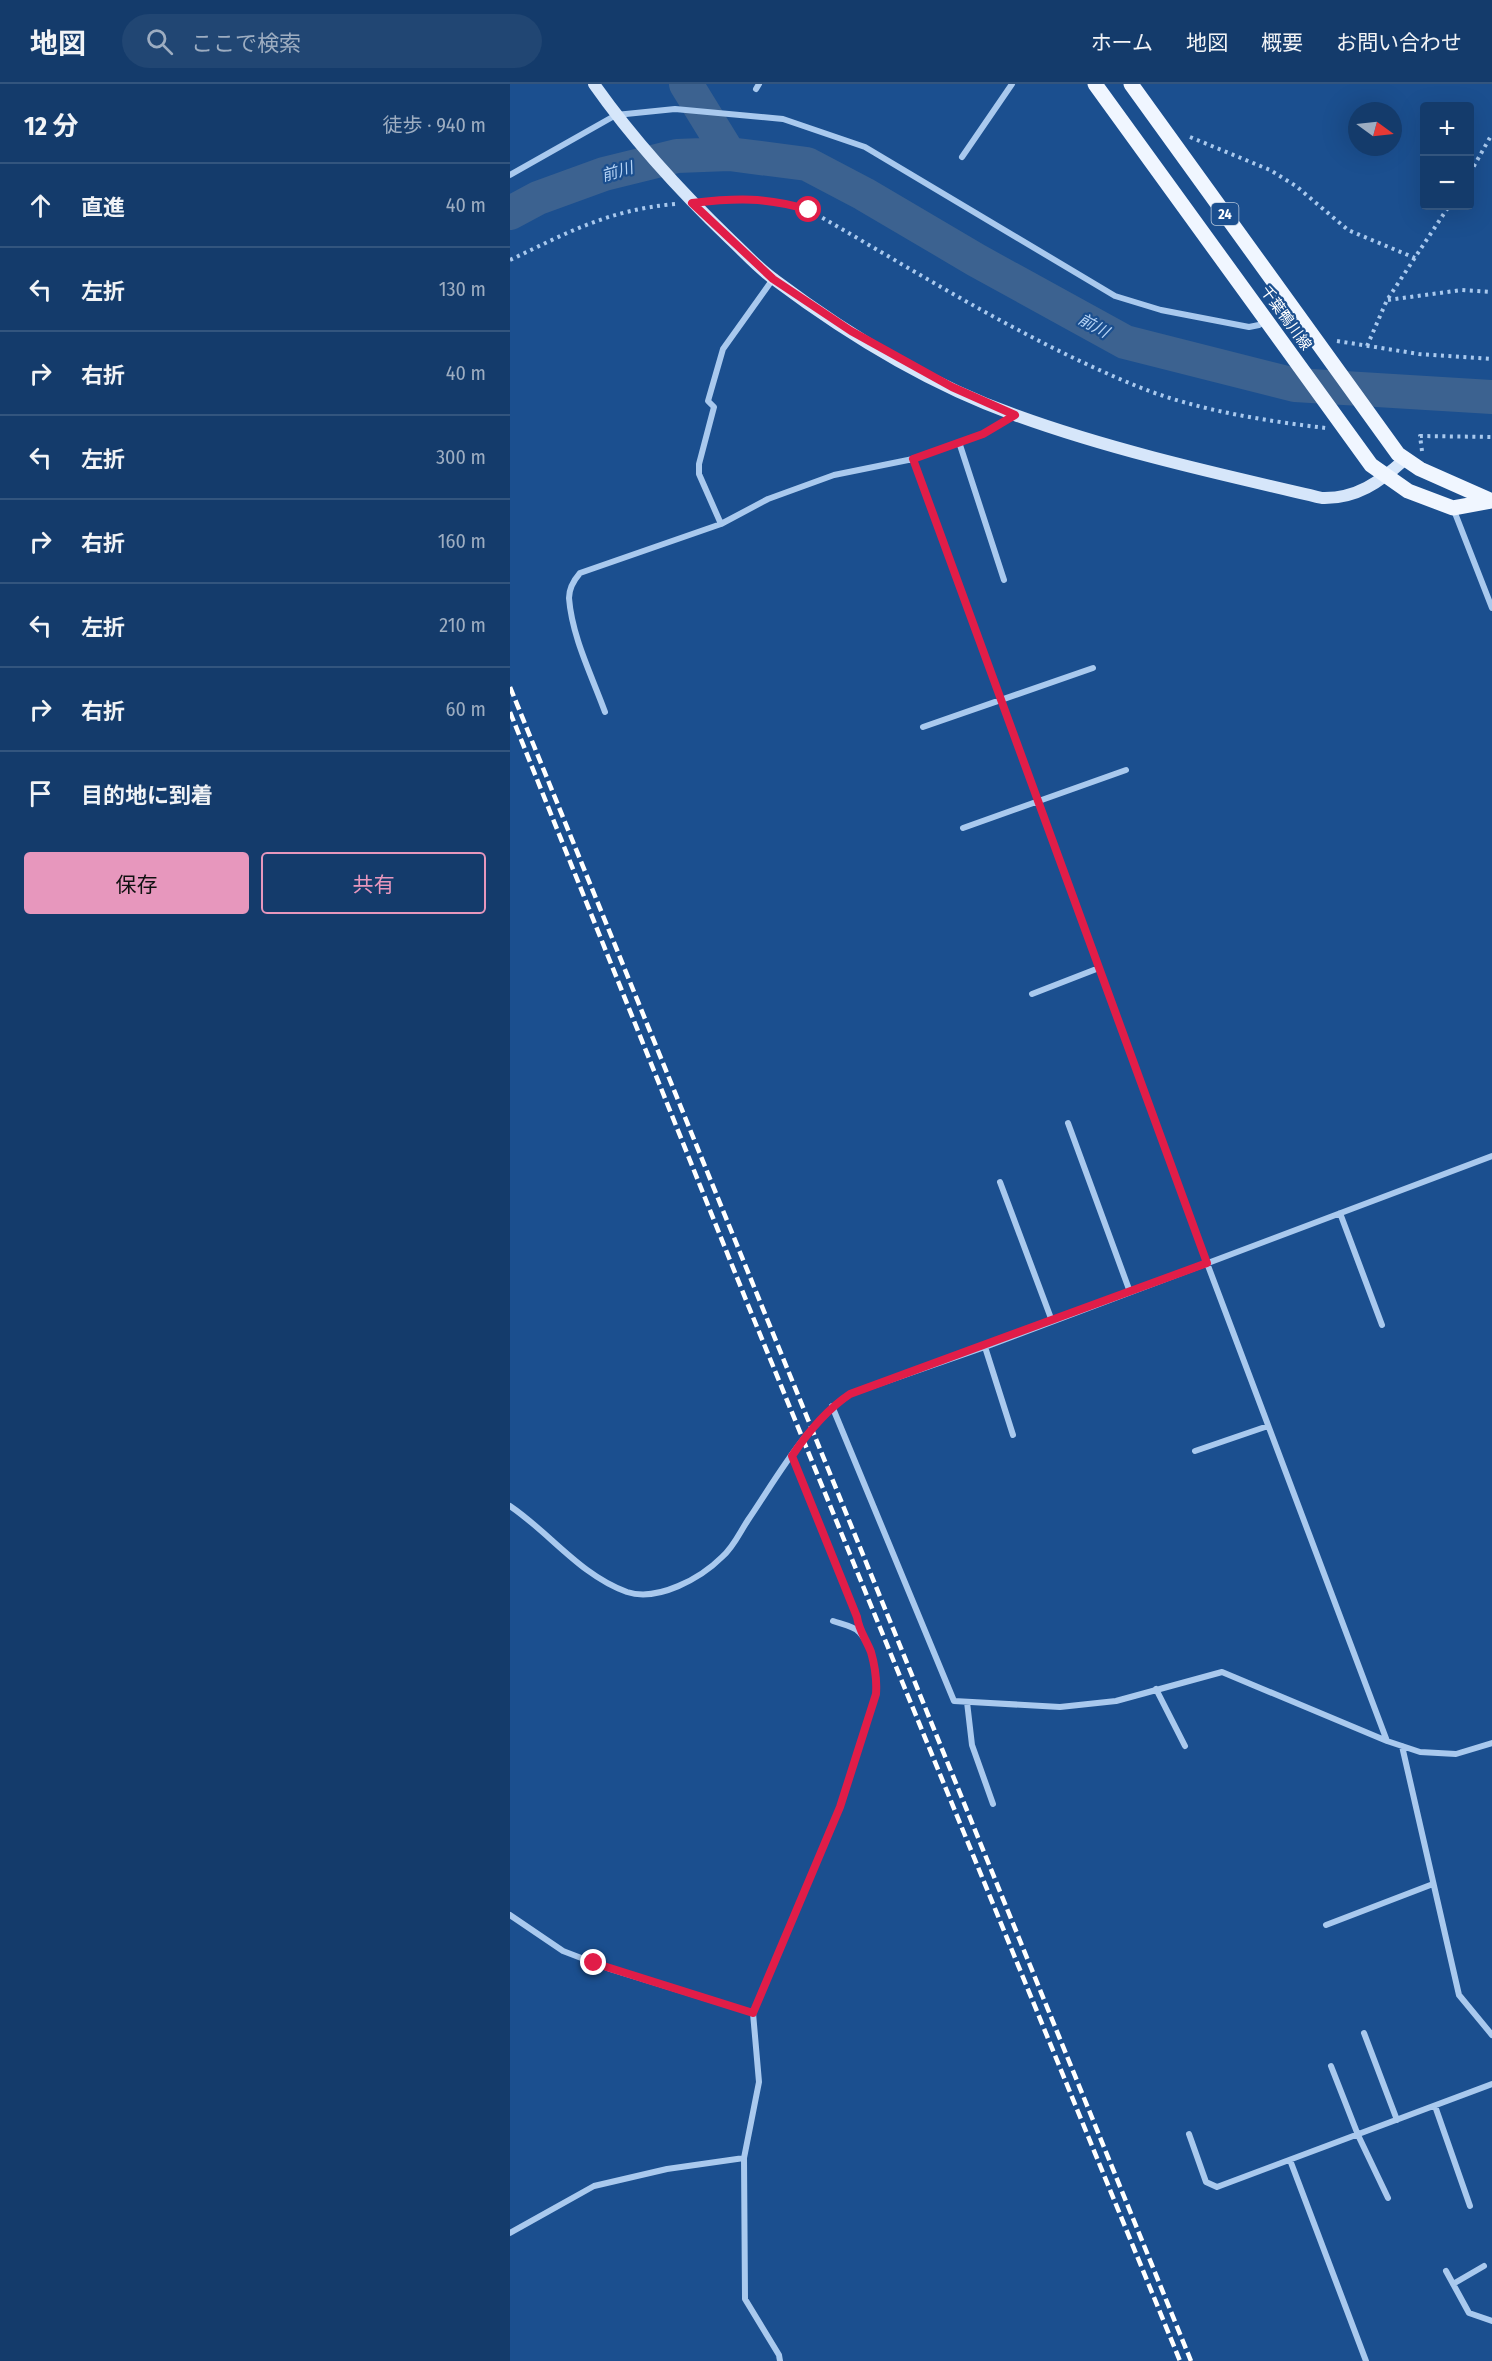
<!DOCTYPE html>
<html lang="ja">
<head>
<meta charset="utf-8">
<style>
	:root { --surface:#143b6b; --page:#214673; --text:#f1f3f6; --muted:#9dadc1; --line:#33557e; --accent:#e797bd }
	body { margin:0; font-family:"Fira Sans Condensed","Noto Sans JP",sans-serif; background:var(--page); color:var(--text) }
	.controls { position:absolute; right:18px; top:18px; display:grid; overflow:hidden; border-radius:6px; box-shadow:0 6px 24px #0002 }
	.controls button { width:54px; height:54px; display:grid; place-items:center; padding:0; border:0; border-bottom:2px solid var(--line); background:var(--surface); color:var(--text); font:30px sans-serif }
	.compass { position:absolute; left:838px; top:18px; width:54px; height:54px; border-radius:50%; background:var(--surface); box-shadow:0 6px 24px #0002; rotate:105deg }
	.stop { position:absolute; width:18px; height:18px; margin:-14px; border:4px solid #e11d48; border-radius:50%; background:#fff }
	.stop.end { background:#e11d48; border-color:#fff; box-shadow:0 2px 6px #0008 }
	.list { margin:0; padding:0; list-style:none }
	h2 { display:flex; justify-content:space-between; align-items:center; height:78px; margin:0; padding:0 24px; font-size:26px }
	h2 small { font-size:20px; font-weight:400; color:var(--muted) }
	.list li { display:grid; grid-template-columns:39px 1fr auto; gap:18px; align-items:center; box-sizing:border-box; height:84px; padding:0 24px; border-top:2px solid var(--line) }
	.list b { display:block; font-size:22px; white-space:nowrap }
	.list em { font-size:20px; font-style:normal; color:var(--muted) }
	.actions { display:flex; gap:12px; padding:18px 24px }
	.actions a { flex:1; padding:14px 0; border:2px solid var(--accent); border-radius:6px; text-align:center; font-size:21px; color:var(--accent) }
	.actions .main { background:var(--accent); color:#111 }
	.icon { flex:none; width:33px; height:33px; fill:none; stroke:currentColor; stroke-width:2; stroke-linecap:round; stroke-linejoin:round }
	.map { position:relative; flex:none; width:982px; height:2277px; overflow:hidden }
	header { display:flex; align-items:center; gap:36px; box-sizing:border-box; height:84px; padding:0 30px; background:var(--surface); border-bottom:2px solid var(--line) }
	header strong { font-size:28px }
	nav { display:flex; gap:33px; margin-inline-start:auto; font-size:21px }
	.search { width:420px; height:54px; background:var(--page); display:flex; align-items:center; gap:15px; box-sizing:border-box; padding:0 21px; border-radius:33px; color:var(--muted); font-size:22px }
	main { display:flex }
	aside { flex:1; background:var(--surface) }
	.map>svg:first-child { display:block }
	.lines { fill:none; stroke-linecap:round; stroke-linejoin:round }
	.river { stroke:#3c6290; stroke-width:34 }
	.path { stroke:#a9c9ee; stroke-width:4; stroke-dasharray:3 4.5; stroke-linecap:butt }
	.street { stroke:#a9c9ee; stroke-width:6 }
	.secondary { stroke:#d6e6fa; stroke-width:12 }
	.primary { stroke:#f0f6ff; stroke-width:15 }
	.rail { stroke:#fff; stroke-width:4.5; stroke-dasharray:10 4.5; stroke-linecap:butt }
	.route { stroke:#e11d48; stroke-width:8 }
	.labels { text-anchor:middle; stroke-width:4.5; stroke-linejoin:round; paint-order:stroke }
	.shield { fill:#1b4f8f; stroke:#bbcadd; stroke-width:1.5 }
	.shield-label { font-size:14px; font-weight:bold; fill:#fff }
	.street-label { font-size:15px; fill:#fff; stroke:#1b4f8f }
	.water-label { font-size:16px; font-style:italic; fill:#b5d3f5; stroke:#1b4f8f }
</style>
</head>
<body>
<header>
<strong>地図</strong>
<div class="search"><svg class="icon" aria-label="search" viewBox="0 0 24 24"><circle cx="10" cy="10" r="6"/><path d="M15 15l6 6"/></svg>ここで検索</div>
<nav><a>ホーム</a><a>地図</a><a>概要</a><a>お問い合わせ</a></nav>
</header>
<main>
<aside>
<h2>12 分<small>徒歩 · 940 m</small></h2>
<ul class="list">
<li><svg class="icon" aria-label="ahead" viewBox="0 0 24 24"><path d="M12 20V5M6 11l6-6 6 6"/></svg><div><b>直進</b></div><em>40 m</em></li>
<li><svg class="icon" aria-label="left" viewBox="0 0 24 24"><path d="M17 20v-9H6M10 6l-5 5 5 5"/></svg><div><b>左折</b></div><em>130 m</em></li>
<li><svg class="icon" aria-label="right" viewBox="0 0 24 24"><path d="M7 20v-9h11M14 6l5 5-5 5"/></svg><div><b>右折</b></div><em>40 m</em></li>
<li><svg class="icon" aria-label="left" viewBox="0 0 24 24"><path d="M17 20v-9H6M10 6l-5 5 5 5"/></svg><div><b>左折</b></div><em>300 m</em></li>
<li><svg class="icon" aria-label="right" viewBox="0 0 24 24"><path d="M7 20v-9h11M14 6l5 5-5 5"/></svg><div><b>右折</b></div><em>160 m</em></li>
<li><svg class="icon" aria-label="left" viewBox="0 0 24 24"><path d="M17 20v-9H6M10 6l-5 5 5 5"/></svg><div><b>左折</b></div><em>210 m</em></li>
<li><svg class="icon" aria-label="right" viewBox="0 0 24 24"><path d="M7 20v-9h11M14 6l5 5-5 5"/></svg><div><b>右折</b></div><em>60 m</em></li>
<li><svg class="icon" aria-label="arrive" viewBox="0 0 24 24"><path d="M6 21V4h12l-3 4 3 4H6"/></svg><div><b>目的地に到着</b></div></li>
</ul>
<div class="actions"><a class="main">保存</a><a>共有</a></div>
</aside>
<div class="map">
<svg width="982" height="2277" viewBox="0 0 982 2277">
	<rect width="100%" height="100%" fill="#1b4f8f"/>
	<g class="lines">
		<path class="river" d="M176 0 219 70
			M0 129 28 114 94 90 167 72 219 70 297 80 354 110 466 176 615 258 785 301 982 313"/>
		<path class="path" d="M680 53 760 86 786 102 838 146 905 174
			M960 89 982 50
			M203 117C237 113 266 116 299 126 407 188 513 256 629 303 686 326 755 337 816 344
			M0 176C59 148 98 126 165 120
			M878 216 952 206 982 208
			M827 257 909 270 982 275
			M857 262 877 216 939 122
			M912 367 910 352 982 353
			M286 1384 346 1533"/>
		<path class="street" d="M246 5 249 0
			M452 73 502 0
			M0 91 106 31 165 25 273 35 355 63 605 212 651 226 739 243 749 241 756 236
			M449 358 494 496
			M403 375 697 1179 877 1657
			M943 424 982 524
			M211 440 189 390V380L204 323 198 317 213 265 263 195
			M95 628C82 592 62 553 59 514 59 504 64 496 70 489L211 440 258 415 324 391 403 375 473 350 504 331
			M413 643 583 584
			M453 744 616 686
			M522 910 589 884
			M558 1039 620 1208
			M490 1098 542 1237
			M830 1129 872 1241
			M475 1263 503 1351
			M322 1322 444 1617 550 1623 606 1617 712 1588 877 1657 910 1668 946 1670 982 1659
			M685 1367 758 1342
			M0 1422C40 1449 70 1491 117 1508 148 1518 191 1494 212 1473 223 1464 230 1448 238 1436 268 1392 295 1341 340 1310L475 1263 982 1072
			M646 1605 675 1662
			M457 1618 462 1661 483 1720
			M892 1662 949 1911 982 1951
			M0 1831 53 1867 100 1885 243 1929
			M816 1841 923 1800
			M854 1949 887 2036
			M821 1982 848 2051 878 2114
			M925 2022 960 2122
			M679 2050 696 2098 707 2103 982 2000
			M780 2076 856 2277
			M0 2149 84 2102 157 2085 234 2074
			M936 2187 959 2229 982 2237
			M943 2200 974 2182
			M270 2277 269 2271 235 2215 234 2074 249 1998 243 1929 330 1723 366 1610C367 1591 364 1563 349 1548 344 1542 331 1540 323 1537"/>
		<path class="secondary" d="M84 0C124 57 171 108 221 156 235 169 249 185 265 196 337 250 421 301 505 331 604 367 709 390 812 414 846 415 870 398 894 376"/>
		<path class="primary" d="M585 0 861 381 898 407 943 424 982 417
			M621 0 888 370 910 385 982 417"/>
		<path class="rail" d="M0 603 681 2277
			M0 628 236 1216 670 2277"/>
	</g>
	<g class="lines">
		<path class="route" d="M84 1879 243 1929 330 1723 366 1610C367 1596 365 1582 361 1568 356 1555 349 1547 347 1533L282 1372C298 1348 316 1326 340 1310L697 1179 403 375 473 350 505 331 442 303 341 247 263 195 182 119C226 114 257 113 299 126"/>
	</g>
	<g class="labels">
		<rect class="shield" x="701.5" y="119" width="27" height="22" rx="4.5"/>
		<g class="shield-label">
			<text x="715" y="135">24</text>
		</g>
		<g class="street-label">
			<text transform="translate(776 234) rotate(54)" y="5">千葉鴨川線</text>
		</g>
		<g class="water-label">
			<text transform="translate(107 87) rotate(-16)" y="6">前川</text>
			<text transform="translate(584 241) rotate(29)" y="6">前川</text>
		</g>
	</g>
</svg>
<div class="controls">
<button>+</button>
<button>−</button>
</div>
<svg class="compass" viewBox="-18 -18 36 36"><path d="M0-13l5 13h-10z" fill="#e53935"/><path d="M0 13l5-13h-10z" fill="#9dadc1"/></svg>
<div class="stop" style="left:299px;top:126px"></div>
<div class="stop end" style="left:84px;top:1879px"></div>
</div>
</main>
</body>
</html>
